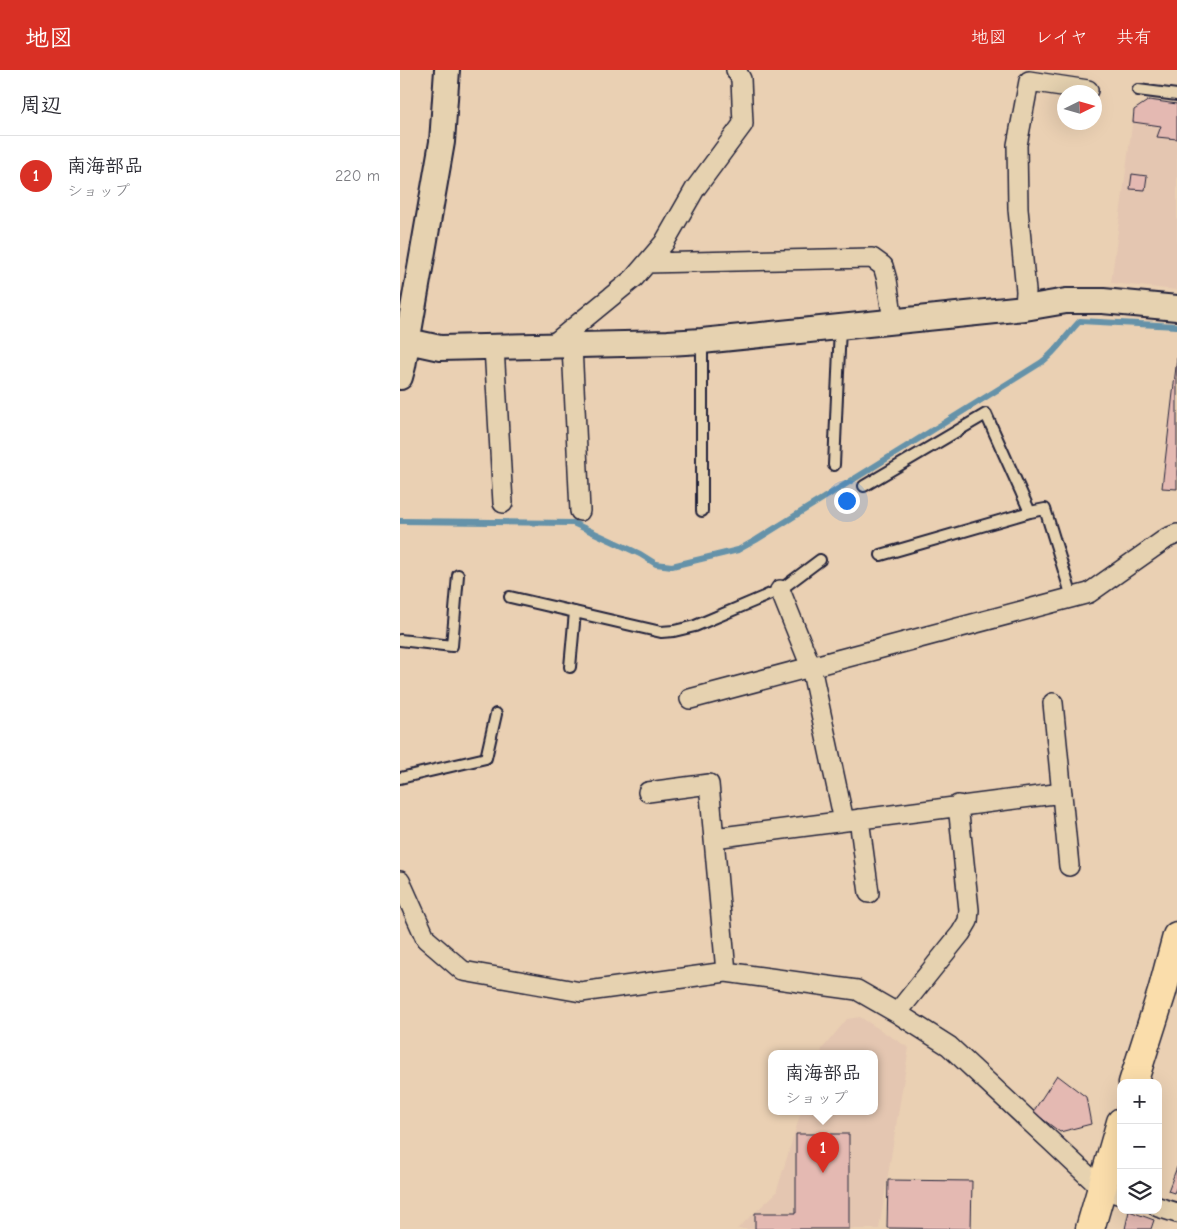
<!DOCTYPE html>
<html lang="ja">
<head>
<meta charset="utf-8">
<style>
	:root { --surface:#fff; --page:#f2f2f3; --text:#2b2b33; --muted:#7c7c81; --line:#e1e1e2; --accent:#d93025 }
	body { margin:0; font-family:"Comic Neue","Klee One",sans-serif; background:var(--page); color:var(--text) }
	.controls { position:absolute; right:15px; bottom:15px; display:grid; overflow:hidden; border-radius:10px; box-shadow:0 5px 20px #0002 }
	.controls button { width:45px; height:45px; display:grid; place-items:center; padding:0; border:0; border-bottom:1px solid var(--line); background:var(--surface); color:var(--text); font:25px sans-serif }
	.compass { position:absolute; left:657px; top:15px; width:45px; height:45px; border-radius:50%; background:var(--surface); box-shadow:0 5px 20px #0002; rotate:85deg }
	.you { position:absolute; left:446px; top:430px; width:18px; height:18px; margin:-12px; border:4px solid #fff; border-radius:50%; background:#1a73e8; box-shadow:0 0 0 8px #1a73e833 }
	.badge { display:grid; place-items:center; width:32px; height:32px; border-radius:50%; background:var(--accent); color:#fff; font-size:16px; font-weight:700 }
	.pin { position:absolute; translate:-50% -41px; filter:drop-shadow(0 1px 2px #0008) }
	.pin::after { content:''; position:absolute; top:26px; width:18px; height:15px; background:inherit; clip-path:polygon(0 0,100% 0,50% 100%) }
	.popup { position:absolute; left:368px; top:980px; width:110px; height:65px; box-sizing:border-box; display:grid; place-content:center; border-radius:10px; background:var(--surface); filter:drop-shadow(0 1px 4px #0005); font-size:16px; white-space:nowrap; color:var(--muted) }
	.popup b { font-size:19px; color:var(--text) }
	.popup::after { content:''; position:absolute; left:50%; top:100%; margin-left:-10px; border:10px solid transparent; border-top-color:var(--surface) }
	.list { margin:0; padding:0; list-style:none }
	h2 { display:flex; justify-content:space-between; align-items:center; height:65px; margin:0; padding:0 20px; font-size:21px }
	h2 small { font-size:16px; font-weight:400; color:var(--muted) }
	.list li { display:grid; grid-template-columns:32px 1fr auto; gap:15px; align-items:center; box-sizing:border-box; height:80px; padding:0 20px; border-top:1px solid var(--line) }
	.list b { display:block; font-size:19px; white-space:nowrap }
	.list p { margin:0; font-size:16px; white-space:nowrap; color:var(--muted) }
	.list em { font-size:16px; font-style:normal; color:var(--muted) }
	.icon { flex:none; width:28px; height:28px; fill:none; stroke:currentColor; stroke-width:2; stroke-linecap:round; stroke-linejoin:round }
	.map { position:relative; flex:none; width:777px; height:1159px; overflow:hidden }
	header { display:flex; align-items:center; gap:30px; box-sizing:border-box; height:70px; padding:0 25px; background:var(--accent); color:#fff }
	header strong { font-size:24px }
	nav { display:flex; gap:28px; margin-inline-start:auto; font-size:18px }
	main { display:flex }
	aside { flex:1; background:var(--surface) }
	.map>svg:first-child { display:block }
	.built { fill:#e4c6b1 }
	.lines { fill:none; stroke-linecap:round; stroke-linejoin:round }
	.stream { stroke:#6592a9; stroke-width:6 }
	.building { fill:#e4b9b2; stroke:#22223b }
	.service-casing { stroke:#22223b; stroke-width:14 }
	.minor-casing { stroke:#22223b; stroke-width:22 }
	.tertiary-casing { stroke:#22223b; stroke-width:28 }
	.primary-casing { stroke:#22223b; stroke-width:31 }
	.service { stroke:#e6d2b0; stroke-width:10 }
	.minor { stroke:#e6d2b0; stroke-width:19 }
	.tertiary { stroke:#e6d2b0; stroke-width:24 }
	.primary { stroke:#faddab; stroke-width:28 }
</style>
</head>
<body>
<header>
<strong>地図</strong>
<nav><a>地図</a><a>レイヤ</a><a>共有</a></nav>
</header>
<main>
<aside>
<h2>周辺<small></small></h2>
<ul class="list">
<li><span class="badge">1</span><div><b>南海部品</b><p>ショップ</p></div><em>220 m</em></li>
</ul>
</aside>
<div class="map">
<svg width="777" height="1159" viewBox="0 0 777 1159">
	<rect width="100%" height="100%" fill="#ead0b3"/>
	<filter id="ink" filterUnits="userSpaceOnUse"><feTurbulence type="fractalNoise" baseFrequency=".02" numOctaves="2"/><feDisplacementMap in="SourceGraphic" scale="10" xChannelSelector="R" yChannelSelector="G"/><feConvolveMatrix kernelMatrix="1 2 1 2 8 2 1 2 1" color-interpolation-filters="sRGB"/></filter>
	<g filter="url(#ink)">
		<path class="built" d="M749 30 777 34V220L711 213 734 40Z
			M460 947 509 978 479 1159H337L376 1123 401 1042H474V984H421L422 979 447 949Z"/>
		<g class="lines">
			<path class="stream" d="M0 451 173 453 240 484 256 494 272 496 338 480 356 470 642 292C657 281 667 264 680 251L777 256"/>
		</g>
		<path class="building" d="M749 30 777 34V69L757 67 761 56 733 52 734 40Z
			M732 104 747 106 745 120 730 119Z
			M777 288V419L762 418Z
			M657 1005 686 1027 691 1054 660 1062 633 1042Z
			M396 1064H449V1159H355V1143H396Z
			M777 1097V1116L774 1123 768 1121Z
			M488 1110 572 1111 571 1159 487 1158Z
			M729 1141 754 1150 751 1159H725Z"/>
		<g class="lines">
			<defs>
				<path id="service" d="M738 20 777 25
					M434 395 440 257
					M464 416 586 344 630 442 645 439 672 527
					M302 441V271
					M481 485 630 442
					M110 527 261 562 274 561 295 556 380 520 420 490
					M0 570 52 576 58 505
					M170 597 175 542
					M0 708 86 688 96 644"/>
				<path id="minor" d="M247 193 472 188 483 196 487 210 493 251
					M625 238 626 221 618 139 617 75 629 11 688 20
					M151 276 234 208 264 173 295 119 343 54 341 9 336 0
					M172 276 180 441
					M94 277 103 433
					M380 520 411 597 444 751
					M290 629 689 523 767 468 777 464
					M653 633 669 796
					M248 722 309 714 326 902
					M459 749 469 823
					M314 768 662 723
					M0 811 26 869 63 901 181 922 326 902 457 920 497 943 549 976 702 1119 721 1125
					M497 943 561 863 568 851 569 840 558 735
					M758 1137 777 1143"/>
				<path id="tertiary" d="M8 271 40 278 268 273 302 271 625 238 666 231H703L777 238
					M0 307 3 296 42 72 47 0"/>
				<path id="primary" d="M733 1013 762 922 777 866
					M690 1159 721 1052"/>
			</defs>
			<use href="#service" class="service-casing"/>
			<use href="#minor" class="minor-casing"/>
			<use href="#tertiary" class="tertiary-casing"/>
			<use href="#primary" class="primary-casing"/>
			<use href="#service" class="service"/>
			<use href="#minor" class="minor"/>
			<use href="#tertiary" class="tertiary"/>
			<use href="#primary" class="primary"/>
		</g>
	</g>
</svg>
<div class="controls">
<button>+</button>
<button>−</button>
<button><svg class="icon" aria-label="layers" viewBox="0 0 24 24"><path d="M12 4l9 5-9 5-9-5zM3 14l9 5 9-5"/></svg></button>
</div>
<svg class="compass" viewBox="-18 -18 36 36"><path d="M0-13l5 13h-10z" fill="#e53935"/><path d="M0 13l5-13h-10z" fill="#7c7c81"/></svg>
<div class="you"></div>
<div class="pin badge" style="left:423px;top:1103px">1</div>
<div class="popup"><b>南海部品</b>ショップ</div>
</div>
</main>
</body>
</html>
